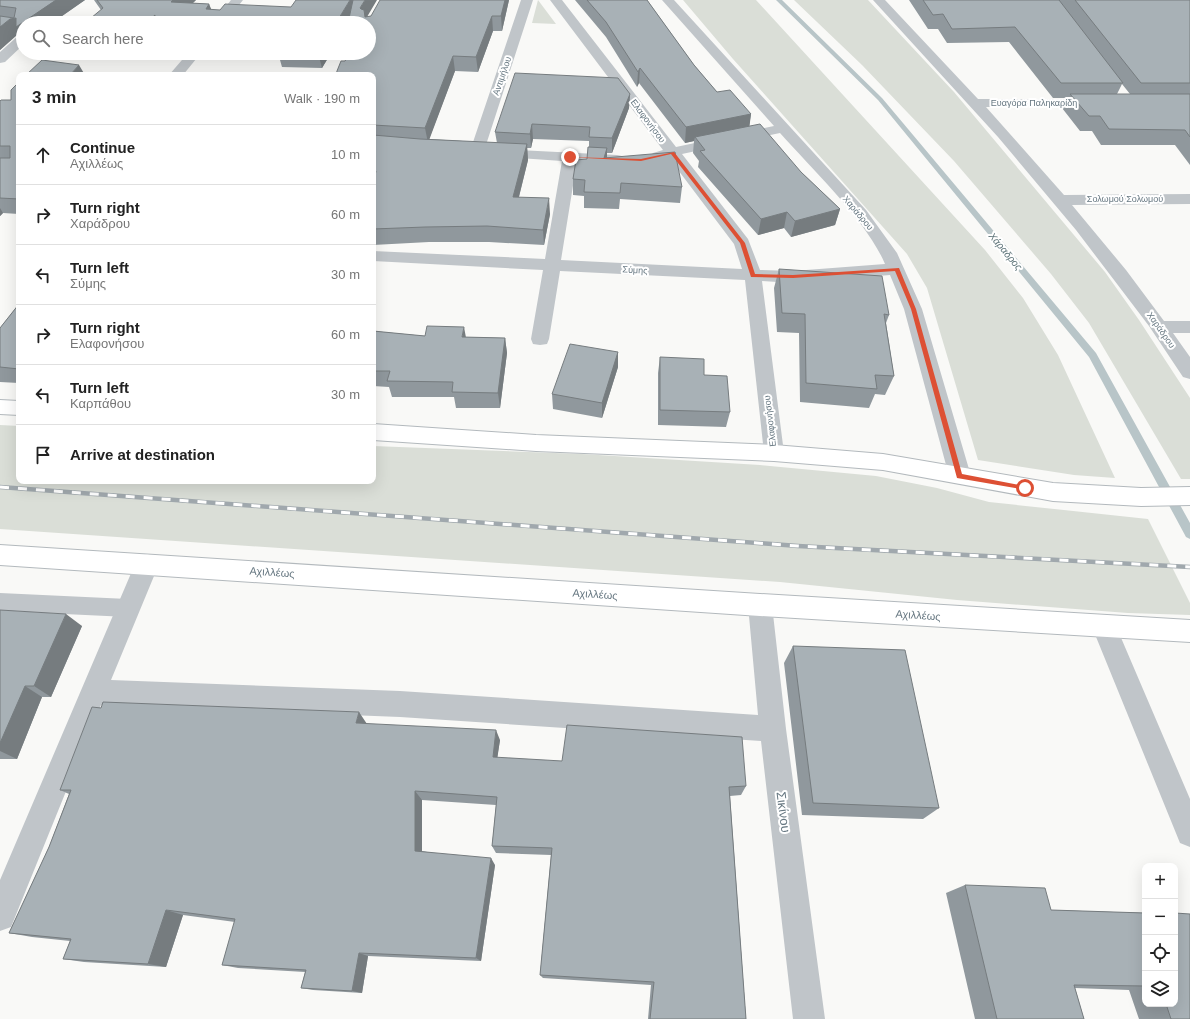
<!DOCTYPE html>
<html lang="en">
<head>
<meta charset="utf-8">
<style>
	:root { --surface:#fff; --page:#f2f2f2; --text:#222; --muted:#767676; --line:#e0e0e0 }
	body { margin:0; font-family:Helvetica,sans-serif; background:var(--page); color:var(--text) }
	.controls { position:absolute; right:12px; bottom:12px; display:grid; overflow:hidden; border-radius:8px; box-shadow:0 4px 16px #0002 }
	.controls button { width:36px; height:36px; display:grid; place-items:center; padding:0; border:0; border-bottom:1px solid var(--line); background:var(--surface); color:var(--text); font:20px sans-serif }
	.stop { position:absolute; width:12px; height:12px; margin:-9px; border:3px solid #dd5034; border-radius:50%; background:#fff }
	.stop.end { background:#dd5034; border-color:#fff; box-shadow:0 1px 4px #0008 }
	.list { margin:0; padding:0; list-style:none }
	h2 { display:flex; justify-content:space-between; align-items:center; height:52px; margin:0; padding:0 16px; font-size:17px }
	h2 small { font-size:13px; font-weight:400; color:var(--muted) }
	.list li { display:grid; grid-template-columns:26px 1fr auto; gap:12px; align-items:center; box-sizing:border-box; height:60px; padding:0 16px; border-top:1px solid var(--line) }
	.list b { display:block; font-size:15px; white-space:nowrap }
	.list p { margin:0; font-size:13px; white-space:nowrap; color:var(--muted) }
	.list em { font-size:13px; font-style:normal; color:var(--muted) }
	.icon { flex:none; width:22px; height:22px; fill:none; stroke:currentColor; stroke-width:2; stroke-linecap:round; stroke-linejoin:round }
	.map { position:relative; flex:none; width:1190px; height:1019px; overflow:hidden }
	.search { position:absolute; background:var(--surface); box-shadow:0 4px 16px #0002; left:16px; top:16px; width:360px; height:44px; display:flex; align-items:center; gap:10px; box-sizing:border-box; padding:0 14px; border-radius:22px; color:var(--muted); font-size:15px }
	.panel { position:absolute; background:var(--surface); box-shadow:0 4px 16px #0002; left:16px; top:72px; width:360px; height:412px; border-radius:8px }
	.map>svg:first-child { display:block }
	.green { fill:#daded7 }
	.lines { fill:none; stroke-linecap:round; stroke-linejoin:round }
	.stream { fill:#b8c5c8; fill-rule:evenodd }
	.secondary-casing { stroke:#b3b9bd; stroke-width:2 }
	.lane { fill:#c0c5c9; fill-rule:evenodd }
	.street { fill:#c0c5c9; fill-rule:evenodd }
	.secondary { fill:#fff; fill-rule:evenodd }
	.rail-casing { stroke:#a0a8ad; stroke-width:4.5 }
	.rail { stroke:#fff; stroke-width:3; stroke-dasharray:9; stroke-linecap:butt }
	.wall { fill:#90989d; fill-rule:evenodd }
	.shaded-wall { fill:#767c7f }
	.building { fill:#a8b1b6; stroke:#767c7f }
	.route { fill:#dd5034 }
	.labels { text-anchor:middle; stroke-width:4; stroke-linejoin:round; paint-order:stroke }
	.far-street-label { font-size:9px; fill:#667781; stroke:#fff }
	.far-water-label { font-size:10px; font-style:italic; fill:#60767b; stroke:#fff }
	.street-label { font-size:11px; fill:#667781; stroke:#fff }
	.near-street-label { font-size:13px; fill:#667781; stroke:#fff }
</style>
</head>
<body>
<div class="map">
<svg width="1190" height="1019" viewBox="0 0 1190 1019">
	<rect width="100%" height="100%" fill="#f9f9f7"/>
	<path class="green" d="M538 0 556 24 532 23Z
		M683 0H756L985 250 1023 298 1058 355 1115 478 1074 475 978 460 927 288 907 254 733 59Z
		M794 0H868L954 92 1105 272 1139 320 1190 398V479H1181L1089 323 1051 274 954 161 862 65Z
		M0 425 19 426V481H373V446L582 454 760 465 876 476 937 488 989 502 1148 519 1190 603V615L1128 613 957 600 780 582 0 529Z"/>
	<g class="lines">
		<path class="stream" d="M776 0H782L882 98 1096 353 1190 523V539L1186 537 1089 357 878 100Z"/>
		<defs>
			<path id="secondary" d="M0 400 19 401V415L0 414Z
				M373 424 536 435 774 445 883 454 1053 483 1141 488 1190 487V505L1141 506 1053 501 883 470 774 461 536 451 373 440Z
				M0 545 760 594 1190 620V642L760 616 0 565Z"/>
		</defs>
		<use href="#secondary" class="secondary-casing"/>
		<path class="lane" d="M0 593 128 599 135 601 138 608 135 615 128 617 0 611Z"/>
		<path class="street" d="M231 0H243L225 23H213Z
			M521 0H533L484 151 482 154H472L470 151Z
			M550 0H562L676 147 774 126 662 0H674L866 210 897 253 922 309 971 476 968 482 960 484 952 482 949 476 904 309 890 275 793 283 762 281 784 453 781 459 774 461 767 459 764 453 745 280 560 271 549 339 547 344 540 345 533 344 531 339 543 270 373 261V251L545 259 562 161 492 156 490 153 492 150 497 149 617 155 622 156 624 159 622 162 617 163 577 161 561 260 742 269 734 244 669 158 658 160 653 159 651 156 653 153 663 150ZM780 133C812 169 867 221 885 264L793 271 760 270 748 239 682 154Z
			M873 0H885L978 99H1100L1102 102 1100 105 1095 106 986 107 1064 195 1190 194V204L1072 205 1126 270 1164 321H1190V333H1173L1190 357V379L1183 377 1149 326 1076 230 998 137Z
			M23 34V45L5 62 0 63V52L19 35Z
			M188 53H201L183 75H169Z
			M147 554 155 557 159 564 111 680 400 691 758 715 748 605 752 597 760 594 768 597 772 605 786 729 825 1019H793L761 741 400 717 101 705 11 927 0 931V880L135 564 139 557Z
			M1104 616 1113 619 1190 799V847L1180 843 1092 627 1095 619Z"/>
		<use href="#secondary" class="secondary"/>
		<defs>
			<path id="rail" d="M0 487 798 546 1190 567"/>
		</defs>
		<use href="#rail" class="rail-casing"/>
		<use href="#rail" class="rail"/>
	</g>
	<path class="wall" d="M0 0H85L52 23H23L20 34H18L0 50Z
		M94 0H196L193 3 209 4 211 10 367 17 509 0 502 31H493L478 72 455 71 429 139 497 143 495 132 630 94 629 108 612 153H607V157L682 187 680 203 620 199 619 209 584 208V196L573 195V179L587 159 589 147V141L533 139 531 148H527L528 160 519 197 550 214 544 245 489 242H429L373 245V75L345 61 369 23 101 10Z
		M575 0H647L694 65 717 92 751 114 749 126 801 172 840 209 835 225 791 237 784 228 758 235 698 167 699 161 693 153 694 141 685 143 639 83 637 87 606 37Z
		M909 0H1190V165L1175 145H1101L1092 131H1080L1062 108 1068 98H1053L1009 42 947 43 938 29H928ZM1122 84 1130 94H1117Z
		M278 53H331L322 68 282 67Z
		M19 82V214L3 213 0 216V101L11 100Z
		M779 269 889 315 886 323 894 376 885 395 875 394 869 408 800 402 799 333 777 332 774 288Z
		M19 304V383L0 382V328Z
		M373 331 425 336 505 338 507 353 500 408H456L454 397H392L389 387 373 386Z
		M618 352V367L602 418 553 409 552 394Z
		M660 357 704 375 730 412 726 427 658 425V373Z
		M0 610 82 626 51 697H42L17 759H0Z
		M793 646 939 808 923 819 802 815 784 663Z
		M367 724 500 740 497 758 746 786 741 795 730 796 746 1019H648L651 985 543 978 540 975 551 855 496 853 492 846 496 805 422 800V851L495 865 481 961 368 956 362 993 313 990 301 988 305 972 238 968 222 965 235 922 183 915 166 967 84 962 63 959 70 941 32 937 9 933 49 847 69 794 60 790Z
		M965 885 1051 910 1145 913V1004H1175L1190 1019H1139L1129 990 1075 988 1084 1019H975L946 893Z"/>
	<path class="shaded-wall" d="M56 0H85L52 23H23V39L20 34H18L0 50V27L10 19 16 18Z
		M173 0H196L177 17 171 2Z
		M350 0H358L348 23H336Z
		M365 0H377L364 22 360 8Z
		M505 0H509L502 31 501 16Z
		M209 4 215 18 206 9Z
		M155 15 158 23H146Z
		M492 16 493 31 478 72 476 57Z
		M318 53H331L322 68Z
		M453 56 455 71 428 143 425 128Z
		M79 65 85 75H70Z
		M640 68 639 83 637 87 638 72Z
		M630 94 629 108 612 153V138Z
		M751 114 749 130 695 137 694 141 685 143 686 127Z
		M532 124 533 139 531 148 530 134Z
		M527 144 528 160 515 212 513 197Z
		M607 148V164L604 158Z
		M549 198 550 214 544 245 543 230Z
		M0 208 3 213 0 216Z
		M840 209 835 225 791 237 795 221Z
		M787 212 784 228 758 235 761 219Z
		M373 263 375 271 373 275Z
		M464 327 467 343 462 337Z
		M505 338 507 353 500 408 498 393Z
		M618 352V367L602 418V403Z
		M66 614 82 626 51 697 34 686Z
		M25 686 42 697 17 759 0 751V743Z
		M359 712 367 724 356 723Z
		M496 730 500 740 496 767 493 757Z
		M415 791 422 800V858L415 851Z
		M491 858 495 865 481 961 476 958Z
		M166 910 183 915 166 967 148 964Z
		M359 953 368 956 362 993 352 991Z"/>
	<path class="building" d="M0 0H56L16 27V18L10 19 0 27V16L14 18 16 8 0 6Z
		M97 0H173L171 2 209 4 206 9 220 10 225 4 291 7 296 0H350L336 23H154L155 15 146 23H85L103 8Z
		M353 0H365L360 8 361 9 364 10 365 17 371 16 380 0H505L501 16H492L476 57 453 56 425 128 373 125V75H336L337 71 341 61H345L350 53H369V23H348Z
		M587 0H647L694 65 717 92 730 90 751 114 686 127 640 68 638 72 606 22Z
		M923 0H1059L1123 83H1061L1015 27 952 29 943 14 933 15Z
		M1075 0H1190V83H1141Z
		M42 60 79 65 70 75H26Z
		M515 73 618 78 630 94 612 138 589 137 590 127 532 124 530 134 495 132Z
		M19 82V199L0 198V158H10V146H0V101L1 100H11V90Z
		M1070 94H1190V137L1185 130 1109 129 1100 116H1089Z
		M760 124 801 172 840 209 795 221 787 212 761 219 700 151 705 150 695 137Z
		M373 135 420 139 527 144 513 197 549 198 543 230 487 226 425 227 373 229V185L376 171H373Z
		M588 147 607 148 604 158 675 152 682 187 621 183 620 193 584 192 585 180 573 179 576 160 587 159Z
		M779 269 882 276 889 315 884 314 894 376 875 375 877 389 806 383 805 314 782 313Z
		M19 304V369L0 367V328Z
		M427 326 464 327 462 337 505 338 498 393 452 392 453 382 387 381 390 371H373V331L425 336Z
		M570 344 618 352 602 403 552 394Z
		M660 357 704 359V375L727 376 730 412 660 410Z
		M0 610 66 614 34 686H25L0 743Z
		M793 646 905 650 939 808 813 803Z
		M103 702 359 712 356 723 496 730 493 757 562 761 567 725 742 737 746 786 729 787 746 1019H650L654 982 540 975 552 848 492 846 497 797 415 791V851L491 858 476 958 359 953 352 991 301 988 306 970 222 965 235 919 166 910 148 964 63 959 71 939 9 933 49 847 71 790H60L92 707 101 708Z
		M965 885 1045 888 1051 910 1145 913V986L1074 985 1084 1019H997Z
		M1175 913 1190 914V1019H1171L1166 1004H1175Z"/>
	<path class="route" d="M674 152 745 243 755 274 793 275 899 268 916 309 962 474 1025 486 1028 488 1027 490 957 478 911 309 895 271 793 278 751 277 740 243 671 154 641 161 567 157 641 159Z"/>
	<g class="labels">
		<g class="far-street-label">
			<text transform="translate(502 76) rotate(-71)" y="3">Αντιμήλου</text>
			<text x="1034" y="106">Ευαγόρα Παληκαρίδη</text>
			<text transform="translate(648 121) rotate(53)" y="3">Ελαφονήσου</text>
			<text x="1125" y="202">Σολωμού Σολωμού</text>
			<text transform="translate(858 213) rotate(50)" y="3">Χαράδρου</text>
			<text transform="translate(635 270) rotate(3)" y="3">Σύμης</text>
			<text transform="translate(1161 330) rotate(55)" y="3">Χαράδρου</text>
			<text transform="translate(770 421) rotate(-97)" y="3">Ελαφονήσου</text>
		</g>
		<g class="far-water-label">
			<text transform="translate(1006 251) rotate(50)" y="4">Χάραδρος</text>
		</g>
		<g class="street-label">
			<text transform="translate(272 572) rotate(4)" y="4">Αχιλλέως</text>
			<text transform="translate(595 594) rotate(4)" y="4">Αχιλλέως</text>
			<text transform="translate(918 615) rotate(4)" y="4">Αχιλλέως</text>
		</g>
		<g class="near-street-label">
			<text transform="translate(784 812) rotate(83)" y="5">Σικίνου</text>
		</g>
	</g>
</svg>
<div class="controls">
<button>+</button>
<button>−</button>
<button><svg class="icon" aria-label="locate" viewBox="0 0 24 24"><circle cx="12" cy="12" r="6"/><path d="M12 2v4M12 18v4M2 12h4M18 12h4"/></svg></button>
<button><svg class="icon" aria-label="layers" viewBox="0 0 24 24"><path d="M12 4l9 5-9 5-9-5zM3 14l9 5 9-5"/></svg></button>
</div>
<div class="stop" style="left:1025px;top:488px"></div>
<div class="stop end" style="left:570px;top:157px"></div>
<div class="search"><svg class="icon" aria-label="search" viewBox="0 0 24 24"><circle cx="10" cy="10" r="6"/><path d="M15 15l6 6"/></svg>Search here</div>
<section class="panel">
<h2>3 min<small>Walk · 190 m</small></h2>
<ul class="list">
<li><svg class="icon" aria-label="ahead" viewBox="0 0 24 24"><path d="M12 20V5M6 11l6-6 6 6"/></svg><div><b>Continue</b><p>Αχιλλέως</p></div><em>10 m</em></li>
<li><svg class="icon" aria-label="right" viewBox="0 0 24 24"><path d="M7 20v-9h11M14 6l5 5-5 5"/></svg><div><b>Turn right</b><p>Χαράδρου</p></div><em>60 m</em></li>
<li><svg class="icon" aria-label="left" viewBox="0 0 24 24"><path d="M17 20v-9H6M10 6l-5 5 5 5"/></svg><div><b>Turn left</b><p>Σύμης</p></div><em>30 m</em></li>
<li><svg class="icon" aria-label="right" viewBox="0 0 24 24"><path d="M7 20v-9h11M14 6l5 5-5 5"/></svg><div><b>Turn right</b><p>Ελαφονήσου</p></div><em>60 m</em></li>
<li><svg class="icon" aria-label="left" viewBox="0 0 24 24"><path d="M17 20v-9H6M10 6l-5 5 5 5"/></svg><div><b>Turn left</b><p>Καρπάθου</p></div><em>30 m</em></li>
<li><svg class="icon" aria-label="arrive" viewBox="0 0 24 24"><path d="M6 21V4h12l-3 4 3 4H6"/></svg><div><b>Arrive at destination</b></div></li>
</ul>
</section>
</div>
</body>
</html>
